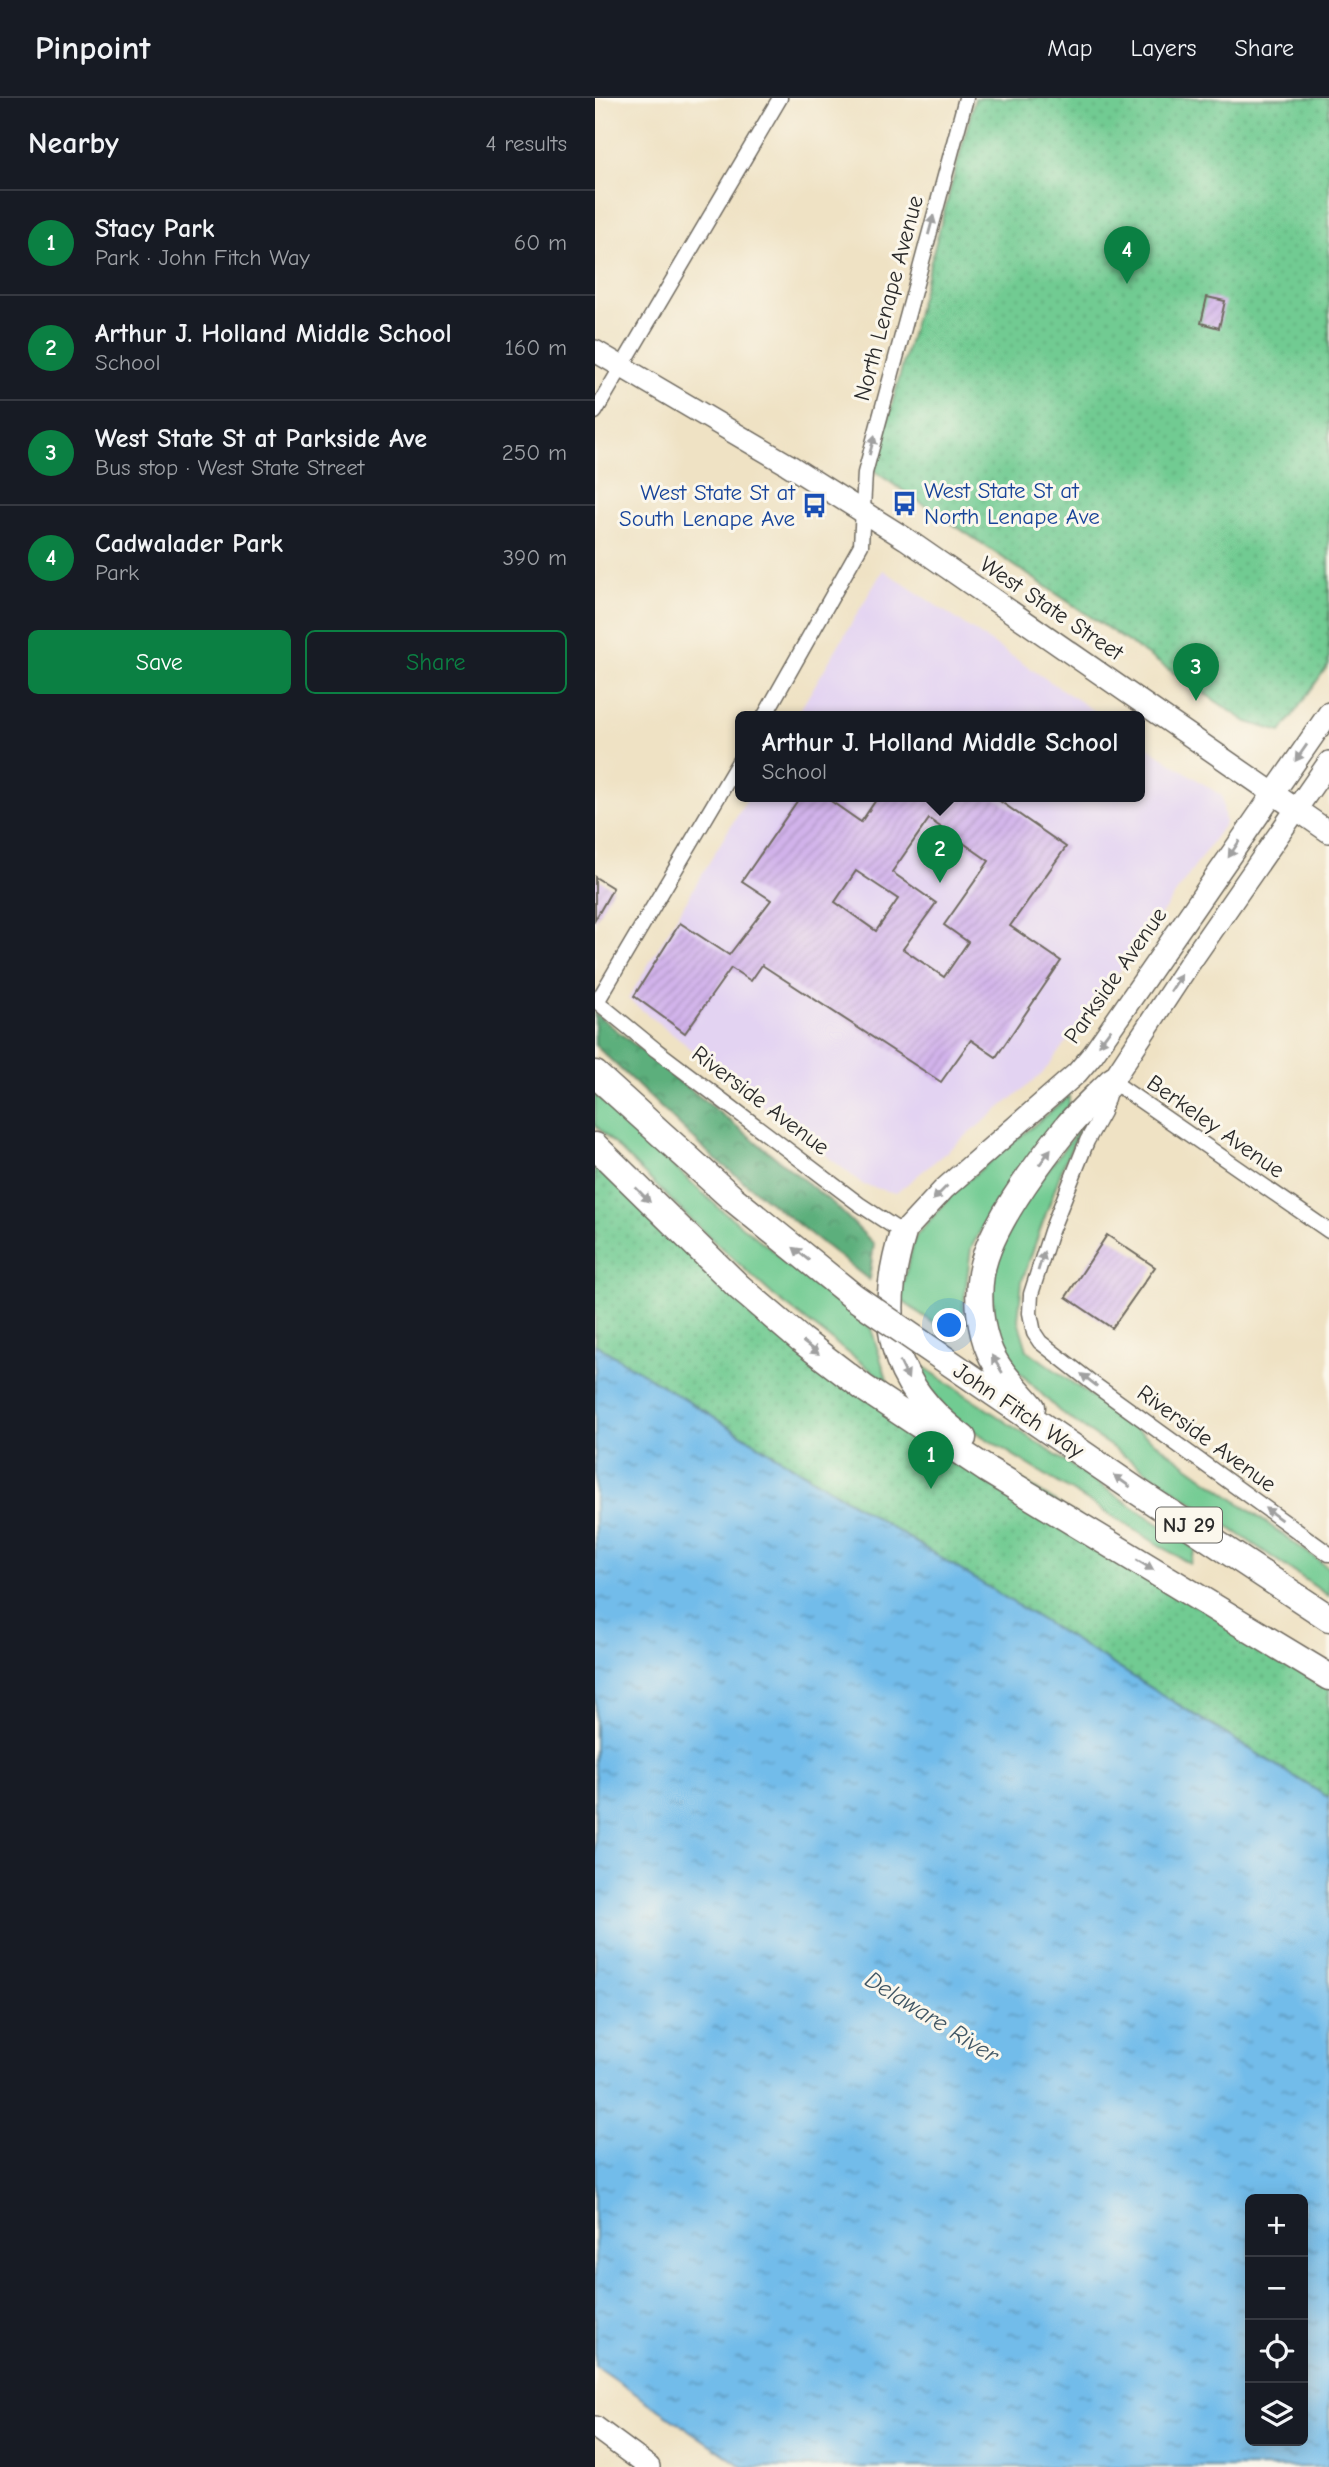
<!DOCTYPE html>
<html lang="en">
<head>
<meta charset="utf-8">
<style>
	:root { --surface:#171b24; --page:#20242c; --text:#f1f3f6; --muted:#9ea1a6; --line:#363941; --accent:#0b8043 }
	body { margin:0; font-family:"Comic Neue",sans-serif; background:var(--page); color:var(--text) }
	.controls { position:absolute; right:21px; bottom:21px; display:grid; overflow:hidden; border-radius:10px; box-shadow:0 4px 18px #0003 }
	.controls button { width:63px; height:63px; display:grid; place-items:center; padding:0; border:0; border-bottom:2px solid var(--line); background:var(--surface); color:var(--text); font:35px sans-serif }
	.you { position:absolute; left:355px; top:1228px; width:24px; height:24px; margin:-18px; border:5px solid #fff; border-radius:50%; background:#1a73e8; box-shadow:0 0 0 10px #1a73e833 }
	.badge { display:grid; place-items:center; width:46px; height:46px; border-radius:50%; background:var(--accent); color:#fff; font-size:23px; font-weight:700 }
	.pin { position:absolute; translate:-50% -58px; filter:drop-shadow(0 2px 4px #0008) }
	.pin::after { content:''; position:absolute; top:37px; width:24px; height:21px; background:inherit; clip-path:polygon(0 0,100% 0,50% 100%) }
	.popup { position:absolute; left:140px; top:613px; width:410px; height:91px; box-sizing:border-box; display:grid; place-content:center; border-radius:10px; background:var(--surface); filter:drop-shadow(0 2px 5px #0005); font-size:23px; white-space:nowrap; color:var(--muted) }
	.popup b { font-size:26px; color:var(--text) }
	.popup::after { content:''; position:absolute; left:50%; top:100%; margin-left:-14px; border:14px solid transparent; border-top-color:var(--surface) }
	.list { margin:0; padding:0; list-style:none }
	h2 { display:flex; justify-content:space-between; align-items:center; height:91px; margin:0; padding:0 28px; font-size:30px }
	h2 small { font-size:23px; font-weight:400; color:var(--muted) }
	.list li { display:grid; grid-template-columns:46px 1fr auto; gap:21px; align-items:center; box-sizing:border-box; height:105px; padding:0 28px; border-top:2px solid var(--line) }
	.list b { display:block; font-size:26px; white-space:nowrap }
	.list p { margin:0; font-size:23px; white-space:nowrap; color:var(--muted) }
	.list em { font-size:23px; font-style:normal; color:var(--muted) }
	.actions { display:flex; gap:14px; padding:21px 28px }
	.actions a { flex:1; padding:16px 0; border:2px solid var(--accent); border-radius:10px; text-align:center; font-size:24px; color:var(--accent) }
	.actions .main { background:var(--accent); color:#fff }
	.icon { flex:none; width:38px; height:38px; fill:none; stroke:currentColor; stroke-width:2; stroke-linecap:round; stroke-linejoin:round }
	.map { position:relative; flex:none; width:734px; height:2369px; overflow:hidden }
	header { display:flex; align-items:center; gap:42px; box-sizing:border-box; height:98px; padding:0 35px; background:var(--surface); border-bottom:2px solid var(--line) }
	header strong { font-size:33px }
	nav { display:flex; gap:38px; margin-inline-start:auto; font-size:24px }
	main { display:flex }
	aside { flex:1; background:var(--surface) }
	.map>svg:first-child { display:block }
	.built { fill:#e3d3f2 }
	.grass { fill:#71cb92; stroke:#4e7b5e; stroke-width:2 }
	.forest { fill:url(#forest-crowns); stroke:#446d54; stroke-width:2 }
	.park { fill:url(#park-dots); stroke:#4e7b5e; stroke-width:2 }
	.water { fill:url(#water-ripples); stroke:#4e748a; stroke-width:2; fill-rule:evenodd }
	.building { fill:url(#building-hatch); fill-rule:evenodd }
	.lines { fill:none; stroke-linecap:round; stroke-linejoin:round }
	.street-casing { stroke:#706b61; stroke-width:17 }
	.secondary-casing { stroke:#706b61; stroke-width:24 }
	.highway-casing { stroke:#706b61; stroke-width:29 }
	.street { stroke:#fff; stroke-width:14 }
	.secondary { stroke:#fff; stroke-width:21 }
	.highway { stroke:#fff; stroke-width:26 }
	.highway-bridge-casing { stroke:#706b61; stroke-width:29; stroke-linecap:butt }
	.highway-bridge { stroke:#fff; stroke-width:26 }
	.oneway { fill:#a0a0a0 }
	.labels { text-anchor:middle; stroke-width:6; stroke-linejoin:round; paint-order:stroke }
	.shield { fill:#fbf7ec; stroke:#696865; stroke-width:2 }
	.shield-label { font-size:21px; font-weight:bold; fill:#2b2b2b }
	.street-label { font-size:23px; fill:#2b2b2b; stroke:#fbf7ec }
	.transit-label { font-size:23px; fill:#164399; stroke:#fbf7ec; text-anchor:start }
	.water-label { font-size:24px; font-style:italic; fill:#405664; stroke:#fbf7ec }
</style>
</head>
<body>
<header>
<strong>Pinpoint</strong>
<nav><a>Map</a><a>Layers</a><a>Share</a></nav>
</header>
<main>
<aside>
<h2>Nearby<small>4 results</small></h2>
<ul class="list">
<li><span class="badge">1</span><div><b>Stacy Park</b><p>Park · John Fitch Way</p></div><em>60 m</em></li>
<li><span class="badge">2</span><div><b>Arthur J. Holland Middle School</b><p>School</p></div><em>160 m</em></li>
<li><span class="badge">3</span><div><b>West State St at Parkside Ave</b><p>Bus stop · West State Street</p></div><em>250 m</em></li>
<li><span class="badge">4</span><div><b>Cadwalader Park</b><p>Park</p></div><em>390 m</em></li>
</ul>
<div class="actions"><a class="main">Save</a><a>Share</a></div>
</aside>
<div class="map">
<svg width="734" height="2369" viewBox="0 0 734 2369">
	<defs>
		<pattern id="forest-crowns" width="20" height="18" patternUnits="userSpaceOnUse" patternTransform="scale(1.75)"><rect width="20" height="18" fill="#5caf7c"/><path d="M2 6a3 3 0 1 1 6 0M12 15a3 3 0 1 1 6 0" fill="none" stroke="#4c8f66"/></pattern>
		<pattern id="park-dots" width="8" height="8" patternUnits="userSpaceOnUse" patternTransform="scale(1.75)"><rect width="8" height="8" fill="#71cb92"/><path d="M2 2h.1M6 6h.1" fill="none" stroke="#62ae7e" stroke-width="1.8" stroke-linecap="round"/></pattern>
		<pattern id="water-ripples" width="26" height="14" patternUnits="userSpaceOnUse" patternTransform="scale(1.75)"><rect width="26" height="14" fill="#72bcea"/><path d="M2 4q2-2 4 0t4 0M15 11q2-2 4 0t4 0" fill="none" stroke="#5e99be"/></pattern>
		<pattern id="building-hatch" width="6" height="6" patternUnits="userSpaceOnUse" patternTransform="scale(1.75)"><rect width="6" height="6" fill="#d2b3eb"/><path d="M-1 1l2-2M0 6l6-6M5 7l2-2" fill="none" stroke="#b49aca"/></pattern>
	</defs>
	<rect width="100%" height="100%" fill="#fbf7ec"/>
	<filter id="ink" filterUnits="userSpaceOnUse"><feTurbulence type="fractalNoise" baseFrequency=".0143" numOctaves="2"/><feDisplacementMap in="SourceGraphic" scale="14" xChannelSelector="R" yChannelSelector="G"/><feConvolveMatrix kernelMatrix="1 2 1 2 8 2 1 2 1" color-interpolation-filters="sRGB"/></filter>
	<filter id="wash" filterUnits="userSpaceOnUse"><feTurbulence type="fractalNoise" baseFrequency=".00686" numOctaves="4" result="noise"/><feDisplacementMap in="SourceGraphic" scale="28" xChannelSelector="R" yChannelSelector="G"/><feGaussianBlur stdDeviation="1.57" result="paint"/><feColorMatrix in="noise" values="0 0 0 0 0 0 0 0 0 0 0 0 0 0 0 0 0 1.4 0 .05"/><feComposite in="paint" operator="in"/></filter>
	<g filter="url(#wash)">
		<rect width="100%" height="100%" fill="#efe2c4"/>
		<path class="built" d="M288 472 508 619H201Z
			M545 644 627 698 630 725 547 844 447 976 301 1095 269 1087 33 901 153 699H544Z"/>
		<path class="grass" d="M0 996 124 1110 276 1230 293 1285 179 1198 96 1122 0 1027Z
			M474 998V1007L400 1106 376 1150 366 1228 356 1237 304 1201 320 1139 361 1092Z
			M487 1026 468 1068 427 1183 423 1222 432 1252 734 1470V1498L464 1313 417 1267 399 1222 397 1176 421 1115Z
			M314 1259 601 1451 595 1466 353 1317Z"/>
		<path class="forest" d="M0 915 240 1107 279 1146 274 1182 120 1061 0 947Z"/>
		<path class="park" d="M380 0H734V566L686 634 652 624 279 373Z
			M0 1048 206 1242 734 1578V1700L0 1246Z"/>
		<path class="water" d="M0 1246 734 1700V2369H148L0 2268ZM655 2101H708V2343H655Z"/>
		<g id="blocks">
			<path class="building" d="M612 199 630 203 624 230 606 225Z
				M205 699H230L266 724 283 699H399L471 749 415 828 466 863 401 959 376 942 346 984 167 867 156 883 136 870 90 935 39 898 85 825 134 857 176 802 147 783ZM334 721 394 763 349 827 373 844 349 879 308 851 341 805 297 774ZM261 773 303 801 281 833 240 804Z
				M0 779 18 790 0 822Z
				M512 1137 560 1169 517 1230 471 1199Z"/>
		</g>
	</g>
	<g filter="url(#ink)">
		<use href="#blocks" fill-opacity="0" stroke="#706b61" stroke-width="2"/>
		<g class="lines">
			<defs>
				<path id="street" d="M0 314 185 0
					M169 619 266 447 270 375 371 0
					M0 902 61 952 264 1106 308 1135
					M2 904 146 660
					M734 1133 517 983 508 1014 492 1043 456 1133 436 1196 435 1215 439 1235 445 1244 500 1287 734 1456"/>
				<path id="secondary" d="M0 253 192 366 311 441 734 734
					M517 983 594 866 734 664
					M308 1135 349 1091 482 975 498 956 734 615
					M0 2329 54 2369"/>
				<path id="highway" d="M0 976 137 1100 259 1199
					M0 1048 144 1189 206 1242 269 1290 391 1371 734 1579
					M308 1135C282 1219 293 1286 368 1340
					M326 1245 539 1391 734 1520
					M437 1309C423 1292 404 1275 395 1254 385 1231 382 1201 386 1176 393 1131 443 1065 472 1029 485 1013 502 998 517 983"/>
			</defs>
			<use href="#street" class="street-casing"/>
			<use href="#secondary" class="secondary-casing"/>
			<use href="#highway" class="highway-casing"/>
			<use href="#street" class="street"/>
			<use href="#secondary" class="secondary"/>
			<use href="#highway" class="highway"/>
			<defs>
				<path id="highway-bridge" d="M259 1199 326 1245"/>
			</defs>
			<use href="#highway-bridge" class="highway-bridge-casing"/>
			<use href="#highway-bridge" class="highway-bridge"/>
		</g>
		<defs><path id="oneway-solid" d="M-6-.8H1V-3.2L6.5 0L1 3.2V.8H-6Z" transform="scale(1.75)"/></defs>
		<g class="oneway">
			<use href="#oneway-solid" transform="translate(336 127) rotate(-75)"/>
			<use href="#oneway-solid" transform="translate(277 347) rotate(-75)"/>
			<use href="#oneway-solid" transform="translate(706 655) rotate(125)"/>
			<use href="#oneway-solid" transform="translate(639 751) rotate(124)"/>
			<use href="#oneway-solid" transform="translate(581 885) rotate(-57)"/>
			<use href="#oneway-solid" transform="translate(510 939) rotate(126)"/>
			<use href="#oneway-solid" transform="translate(450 1059) rotate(-54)"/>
			<use href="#oneway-solid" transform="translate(345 1095) rotate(135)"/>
			<use href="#oneway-solid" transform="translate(48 1097) rotate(45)"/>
			<use href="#oneway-solid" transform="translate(206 1156) rotate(-141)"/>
			<use href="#oneway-solid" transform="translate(446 1163) rotate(-73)"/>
			<use href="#oneway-solid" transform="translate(216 1250) rotate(38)"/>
			<use href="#oneway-solid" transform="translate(402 1266) rotate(-122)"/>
			<use href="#oneway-solid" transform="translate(309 1272) rotate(64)"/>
			<use href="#oneway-solid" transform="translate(494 1282) rotate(-142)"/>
			<use href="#oneway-solid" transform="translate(527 1383) rotate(-145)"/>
			<use href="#oneway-solid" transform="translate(678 1416) rotate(-144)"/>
			<use href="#oneway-solid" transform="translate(550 1467) rotate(31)"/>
		</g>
	</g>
	<defs>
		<symbol id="bus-bare" viewBox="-9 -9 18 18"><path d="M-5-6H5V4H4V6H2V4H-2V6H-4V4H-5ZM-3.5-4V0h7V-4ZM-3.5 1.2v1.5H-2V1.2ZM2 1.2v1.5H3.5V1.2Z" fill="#1a4fb4" stroke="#fbf7ec" stroke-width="2.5" paint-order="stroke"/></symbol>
	</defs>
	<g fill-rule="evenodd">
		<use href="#bus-bare" x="292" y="388" width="35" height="35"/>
		<use href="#bus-bare" x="202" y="390" width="35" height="35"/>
	</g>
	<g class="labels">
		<rect class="shield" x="561" y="1409.5" width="66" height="35" rx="5"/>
		<g class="shield-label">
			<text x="594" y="1434">NJ 29</text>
		</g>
		<g class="street-label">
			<text transform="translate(293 200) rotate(-75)" y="8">North Lenape Avenue</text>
			<text transform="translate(457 510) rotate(34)" y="8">West State Street</text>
			<text transform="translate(520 877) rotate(-55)" y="8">Parkside Avenue</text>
			<text transform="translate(166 1002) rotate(37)" y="8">Riverside Avenue</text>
			<text transform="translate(621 1028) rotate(35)" y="8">Berkeley Avenue</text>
			<text transform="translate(424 1312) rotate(34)" y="8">John Fitch Way</text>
			<text transform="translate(612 1340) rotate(36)" y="8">Riverside Avenue</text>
		</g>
		<g class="transit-label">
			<text x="329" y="400">West State St at<tspan x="329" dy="26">North Lenape Ave</tspan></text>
			<text x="200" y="402" text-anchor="end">West State St at<tspan x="200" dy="26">South Lenape Ave</tspan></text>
		</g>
		<g class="water-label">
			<text transform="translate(337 1919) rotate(32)" y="8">Delaware River</text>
		</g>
	</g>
</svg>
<div class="controls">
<button>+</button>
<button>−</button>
<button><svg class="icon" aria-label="locate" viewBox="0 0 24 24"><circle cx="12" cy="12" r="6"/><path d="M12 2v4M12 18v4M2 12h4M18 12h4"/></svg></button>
<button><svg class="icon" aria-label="layers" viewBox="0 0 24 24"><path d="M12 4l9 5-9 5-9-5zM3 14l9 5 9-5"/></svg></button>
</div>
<div class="you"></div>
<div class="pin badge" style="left:336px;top:1391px">1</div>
<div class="pin badge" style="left:345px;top:785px">2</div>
<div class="popup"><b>Arthur J. Holland Middle School</b>School</div>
<div class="pin badge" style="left:601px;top:603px">3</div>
<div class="pin badge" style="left:532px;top:186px">4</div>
</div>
</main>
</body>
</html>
